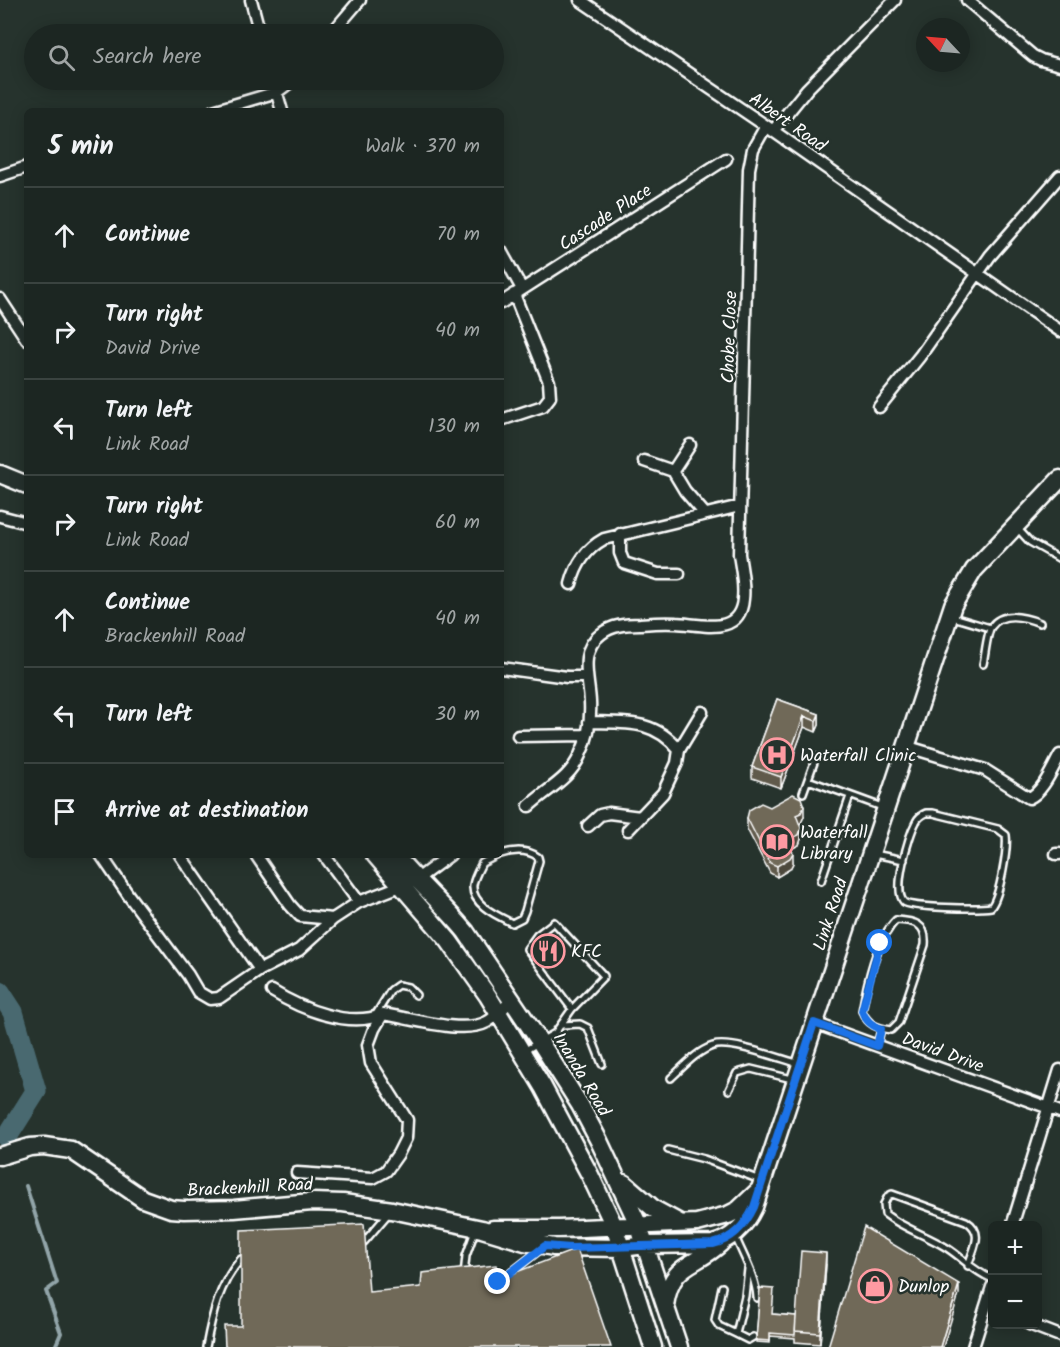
<!DOCTYPE html>
<html lang="en">
<head>
<meta charset="utf-8">
<style>
	:root { --surface:#1c2622; --page:#252e2a; --text:#f1f3f6; --muted:#a0a5a5; --line:#3a4340 }
	body { margin:0; font-family:Kalam,sans-serif; background:var(--page); color:var(--text) }
	.controls { position:absolute; right:18px; bottom:18px; display:grid; overflow:hidden; border-radius:9px; box-shadow:0 3px 15px #0003 }
	.controls button { width:54px; height:54px; display:grid; place-items:center; padding:0; border:0; border-bottom:2px solid var(--line); background:var(--surface); color:var(--text); font:30px sans-serif }
	.compass { position:absolute; left:916px; top:18px; width:54px; height:54px; border-radius:50%; background:var(--surface); box-shadow:0 3px 15px #0003; rotate:296deg }
	.stop { position:absolute; width:18px; height:18px; margin:-14px; border:4px solid #1a73e8; border-radius:50%; background:#fff }
	.stop.end { background:#1a73e8; border-color:#fff; box-shadow:0 2px 6px #0008 }
	.list { margin:0; padding:0; list-style:none }
	h2 { display:flex; justify-content:space-between; align-items:center; height:78px; margin:0; padding:0 24px; font-size:26px }
	h2 small { font-size:20px; font-weight:400; color:var(--muted) }
	.list li { display:grid; grid-template-columns:39px 1fr auto; gap:18px; align-items:center; box-sizing:border-box; height:96px; padding:0 24px; border-top:2px solid var(--line) }
	.list b { display:block; font-size:22px; white-space:nowrap }
	.list p { margin:0; font-size:20px; white-space:nowrap; color:var(--muted) }
	.list em { font-size:20px; font-style:normal; color:var(--muted) }
	.icon { flex:none; width:33px; height:33px; fill:none; stroke:currentColor; stroke-width:2; stroke-linecap:round; stroke-linejoin:round }
	.map { position:relative; flex:none; width:1060px; height:1347px; overflow:hidden }
	.search { position:absolute; background:var(--surface); box-shadow:0 3px 15px #0003; left:24px; top:24px; width:480px; height:66px; display:flex; align-items:center; gap:15px; box-sizing:border-box; padding:0 21px; border-radius:33px; color:var(--muted); font-size:22px }
	.panel { position:absolute; background:var(--surface); box-shadow:0 3px 15px #0003; left:24px; top:108px; width:480px; height:750px; border-radius:9px }
	.map>svg:first-child { display:block }
	.lines { fill:none; stroke-linecap:round; stroke-linejoin:round }
	.stream { stroke:#92a5a9; stroke-width:4 }
	.river { stroke:#496970; stroke-width:21 }
	.lane-casing { stroke:#fff; stroke-width:10 }
	.street-casing { stroke:#fff; stroke-width:15 }
	.secondary-casing { stroke:#fff; stroke-width:21 }
	.lane { stroke:#26332d; stroke-width:5 }
	.street { stroke:#26332d; stroke-width:10 }
	.secondary { stroke:#26332d; stroke-width:16 }
	.wall { fill:#605a4c; stroke:#fff; stroke-width:1.5 }
	.shaded-wall { fill:#4e4a3e; stroke:#fff; stroke-width:1.5 }
	.building { fill:#706958; stroke:#fff; stroke-width:1.5 }
	.route { stroke:#1a73e8; stroke-width:8 }
	.labels { text-anchor:middle; stroke-width:5; stroke-linejoin:round; paint-order:stroke }
	.street-label { font-size:18px; fill:#fff; stroke:#26332d }
	.poi-label { font-size:18px; fill:#fff; stroke:#26332d; text-anchor:start }
</style>
</head>
<body>
<div class="map">
<svg width="1060" height="1347" viewBox="0 0 1060 1347">
	<rect width="100%" height="100%" fill="#26332d"/>
	<filter id="ink" filterUnits="userSpaceOnUse"><feTurbulence type="fractalNoise" baseFrequency=".0167" numOctaves="2"/><feDisplacementMap in="SourceGraphic" scale="12" xChannelSelector="R" yChannelSelector="G"/><feConvolveMatrix kernelMatrix="1 2 1 2 8 2 1 2 1" color-interpolation-filters="sRGB"/></filter>
	<g filter="url(#ink)">
		<g class="lines">
			<path class="stream" d="M26 1186 57 1283 46 1291 61 1333 55 1347"/>
			<path class="river" d="M0 992 13 1012 36 1091 7 1137"/>
			<defs>
				<path id="lane" d="M1018 529 1030 542 1060 559
					M953 617 990 628
					M983 664C985 656 987 633 991 627 1002 611 1025 617 1040 623
					M808 780 882 807
					M803 793 816 757
					M926 813H933L998 829 1006 835C1008 849 1000 896 991 907 980 909 910 908 904 902 892 891 909 835 916 822 918 818 921 815 926 813Z
					M874 854 904 860
					M498 855 482 863C479 869 474 878 473 885 471 905 498 916 512 923L522 918 525 911 539 861 538 857C527 849 514 850 501 854
					M821 881 850 796
					M896 920C914 921 927 923 925 945L899 1022 891 1030C877 1028 868 1025 862 1011 867 983 876 940 896 920Z
					M376 1014 391 990 398 985 408 987 416 995
					M562 1025 580 1024 588 1028 602 1064
					M877 1046 881 1029
					M524 1051 555 1033 572 1009 604 976 554 922 537 935 527 949 572 1009
					M671 1078C683 1067 697 1051 713 1046 730 1040 781 1059 800 1064
					M729 1090 737 1073 751 1069 792 1079
					M668 1150 704 1159 760 1180
					M735 1236C743 1256 756 1277 757 1298
					M364 1242 388 1214
					M968 1266C973 1248 985 1233 966 1221L892 1194 888 1196 884 1204 885 1214C904 1229 927 1235 947 1248 964 1259 972 1270 992 1279
					M748 1269 745 1296 736 1334 748 1340 753 1337
					M464 1275 466 1256 475 1231
					M504 1278 541 1249
					M722 1287 715 1320 719 1326 736 1334
					M206 1347C212 1315 219 1284 241 1259"/>
				<path id="street" d="M251 0 260 34
					M580 0 766 126 1060 331
					M967 0 1033 56 1041 60 1060 65
					M331 34 360 0
					M273 80 282 111
					M213 111 277 92 293 80
					M773 131 807 89 895 0
					M0 176 27 167
					M501 251 522 289
					M0 299 27 340
					M501 303 726 159
					M879 407 920 356 990 256 1060 176
					M501 420 543 406 550 397 549 382 514 294
					M644 461 673 471 690 445
					M673 471 685 491 705 514
					M0 516 27 523
					M620 534V553L624 563 658 574H679
					M571 584C576 564 586 549 604 539L740 506
					M501 668 567 677H586
					M589 722C626 723 654 719 679 750
					M518 736 587 735
					M905 746 985 770 1029 798C1043 792 1052 769 1060 755
					M529 806C547 789 570 779 580 755 588 739 591 720 590 702 589 678 578 651 601 634 612 625 626 624 640 624 652 623 664 622 676 623 701 624 740 637 743 599 745 584 741 569 739 554L749 169 753 149 766 126
					M588 826 600 815 609 813 640 817
					M628 830 663 793 677 763 679 750 702 712
					M1056 854H1060
					M101 855 129 896 188 975 198 992 210 999 219 998 260 970 299 950 333 919 359 902 416 880 450 855
					M180 855 260 970
					M256 855 290 905 300 916 333 919
					M324 855 359 902
					M272 991C301 1009 350 1029 383 1014 410 1018 463 1035 487 1022 496 1017 504 1007 512 1000
					M814 1023 1060 1112
					M297 1173 373 1178 386 1171 398 1154 406 1138 407 1120 371 1063 368 1045 374 1029 383 1014
					M1012 1226 1060 1070
					M1029 1324 1060 1336
					M973 1347 992 1287"/>
				<path id="secondary" d="M0 474 27 485
					M375 855 449 941 488 996 543 1087 590 1175 614 1226 653 1347
					M395 855C417 882 444 905 466 932L540 1042 580 1105 599 1141 638 1224 679 1347
					M0 1156 30 1147 44 1146 71 1150 143 1199 171 1209 184 1210 234 1209 312 1202 343 1203 392 1210 482 1229 525 1242 554 1247 622 1248 645 1245 713 1244C733 1239 746 1224 754 1207L953 605 974 570 1060 479
					M624 1183 654 1209 678 1222
					M493 1229H559L697 1223 728 1215 738 1210 758 1191
					M665 1305C672 1261 694 1268 721 1243"/>
			</defs>
			<use href="#lane" class="lane-casing"/>
			<use href="#street" class="street-casing"/>
			<use href="#secondary" class="secondary-casing"/>
			<use href="#lane" class="lane"/>
			<use href="#street" class="street"/>
			<use href="#secondary" class="secondary"/>
		</g>
		<path class="wall" d="M777 699 819 714V725L816 732 804 727 781 788 752 778V767Z
			M770 807 804 816 801 823 800 824 801 839 799 845 791 849 793 863 790 869 777 877 770 873 747 829V818Z
			M826 1264 820 1344 795 1342V1338L770 1336V1343L756 1342 760 1288 772 1314 796 1316Z"/>
		<path class="shaded-wall" d="M819 714V725L816 732V721Z
			M804 716V727L781 788V777Z
			M804 806V816L801 823 796 825V815Z
			M801 828V839L799 845 787 850V840Z
			M793 853V863L790 869 777 877V866Z
			M826 1253V1264L820 1344V1333Z
			M959 1284V1294L943 1347H940Z"/>
		<path class="building" d="M777 699 819 714 816 721 804 716 781 777 752 767Z
			M793 794 801 798 804 806 801 813 796 815 801 828 799 835 787 840 793 853 790 858 777 866 770 863 747 818 749 810 761 803 770 807Z
			M364 1224 369 1292 421 1287 422 1273 496 1265 501 1278 577 1249 611 1347H225L224 1326H241V1230Z
			M864 1227 959 1284 940 1347H828Z
			M801 1251 826 1253 820 1333 795 1331Z
			M760 1288 774 1289 772 1314 796 1316 795 1335 770 1333V1341L756 1340Z"/>
	</g>
	<g class="lines" filter="url(#ink)">
		<path class="route" d="M498 1282 545 1246 571 1248 713 1244C733 1239 746 1224 754 1207L814 1023 877 1046 881 1029C871 1025 866 1021 862 1011L880 943"/>
	</g>
	<defs>
		<symbol id="hospital-ring" viewBox="-11 -11 22 22"><circle r="9.5" fill="#26332d" stroke="#ff9aa2" stroke-width="1.5"/><path d="M-5-5h3v3.5h4V-5h3V5h-3V1.5h-4V5h-3Z" fill="#ff9aa2"/></symbol>
		<symbol id="library-ring" viewBox="-11 -11 22 22"><circle r="9.5" fill="#26332d" stroke="#ff9aa2" stroke-width="1.5"/><path d="M-6-4Q-3-5.5-.7-3.5V5Q-3 3-6 4ZM6-4Q3-5.5 .7-3.5V5Q3 3 6 4Z" fill="#ff9aa2"/></symbol>
		<symbol id="restaurant-ring" viewBox="-11 -11 22 22"><circle r="9.5" fill="#26332d" stroke="#ff9aa2" stroke-width="1.5"/><path d="M-5-6h1v4h1v-4h1v4h1v-4h1v5L-1.5 .5V6h-2V.5L-5-1ZM5-6V6H3V1.5H1.5Q1.5-4 5-6Z" fill="#ff9aa2"/></symbol>
		<symbol id="shop-ring" viewBox="-11 -11 22 22"><circle r="9.5" fill="#26332d" stroke="#ff9aa2" stroke-width="1.5"/><path d="M-5-2.5h2.3a2.7 3.5 0 0 1 5.4 0H5L5.5 6h-11ZM-1.5-2.5h3a1.5 2.3 0 0 0-3 0Z" fill="#ff9aa2"/></symbol>
	</defs>
	<g fill-rule="evenodd">
		<use href="#hospital-ring" x="758" y="736" width="38" height="38"/>
		<use href="#library-ring" x="758" y="823" width="38" height="38"/>
		<use href="#restaurant-ring" x="529" y="932" width="38" height="38"/>
		<use href="#shop-ring" x="856" y="1267" width="38" height="38"/>
	</g>
	<g class="labels">
		<g class="street-label">
			<text transform="translate(788 122) rotate(35)" y="6">Albert Road</text>
			<text transform="translate(605 217) rotate(-33)" y="6">Cascade Place</text>
			<text transform="translate(729 337) rotate(-88)" y="6">Chobe Close</text>
			<text transform="translate(830 914) rotate(-72)" y="6">Link Road</text>
			<text transform="translate(943 1052) rotate(20)" y="6">David Drive</text>
			<text transform="translate(582 1074) rotate(59)" y="6">Inanda Road</text>
			<text transform="translate(250 1187) rotate(-3)" y="6">Brackenhill Road</text>
		</g>
		<g class="poi-label">
			<text x="800" y="761">Waterfall Clinic</text>
			<text x="800" y="838">Waterfall<tspan x="800" dy="21">Library</tspan></text>
			<text x="571" y="957">KFC</text>
			<text x="898" y="1292">Dunlop</text>
		</g>
	</g>
</svg>
<div class="controls">
<button>+</button>
<button>−</button>
</div>
<svg class="compass" viewBox="-18 -18 36 36"><path d="M0-13l5 13h-10z" fill="#e53935"/><path d="M0 13l5-13h-10z" fill="#a0a5a5"/></svg>
<div class="stop" style="left:880px;top:943px"></div>
<div class="stop end" style="left:498px;top:1282px"></div>
<div class="search"><svg class="icon" aria-label="search" viewBox="0 0 24 24"><circle cx="10" cy="10" r="6"/><path d="M15 15l6 6"/></svg>Search here</div>
<section class="panel">
<h2>5 min<small>Walk · 370 m</small></h2>
<ul class="list">
<li><svg class="icon" aria-label="ahead" viewBox="0 0 24 24"><path d="M12 20V5M6 11l6-6 6 6"/></svg><div><b>Continue</b></div><em>70 m</em></li>
<li><svg class="icon" aria-label="right" viewBox="0 0 24 24"><path d="M7 20v-9h11M14 6l5 5-5 5"/></svg><div><b>Turn right</b><p>David Drive</p></div><em>40 m</em></li>
<li><svg class="icon" aria-label="left" viewBox="0 0 24 24"><path d="M17 20v-9H6M10 6l-5 5 5 5"/></svg><div><b>Turn left</b><p>Link Road</p></div><em>130 m</em></li>
<li><svg class="icon" aria-label="right" viewBox="0 0 24 24"><path d="M7 20v-9h11M14 6l5 5-5 5"/></svg><div><b>Turn right</b><p>Link Road</p></div><em>60 m</em></li>
<li><svg class="icon" aria-label="ahead" viewBox="0 0 24 24"><path d="M12 20V5M6 11l6-6 6 6"/></svg><div><b>Continue</b><p>Brackenhill Road</p></div><em>40 m</em></li>
<li><svg class="icon" aria-label="left" viewBox="0 0 24 24"><path d="M17 20v-9H6M10 6l-5 5 5 5"/></svg><div><b>Turn left</b></div><em>30 m</em></li>
<li><svg class="icon" aria-label="arrive" viewBox="0 0 24 24"><path d="M6 21V4h12l-3 4 3 4H6"/></svg><div><b>Arrive at destination</b></div></li>
</ul>
</section>
</div>
</body>
</html>
